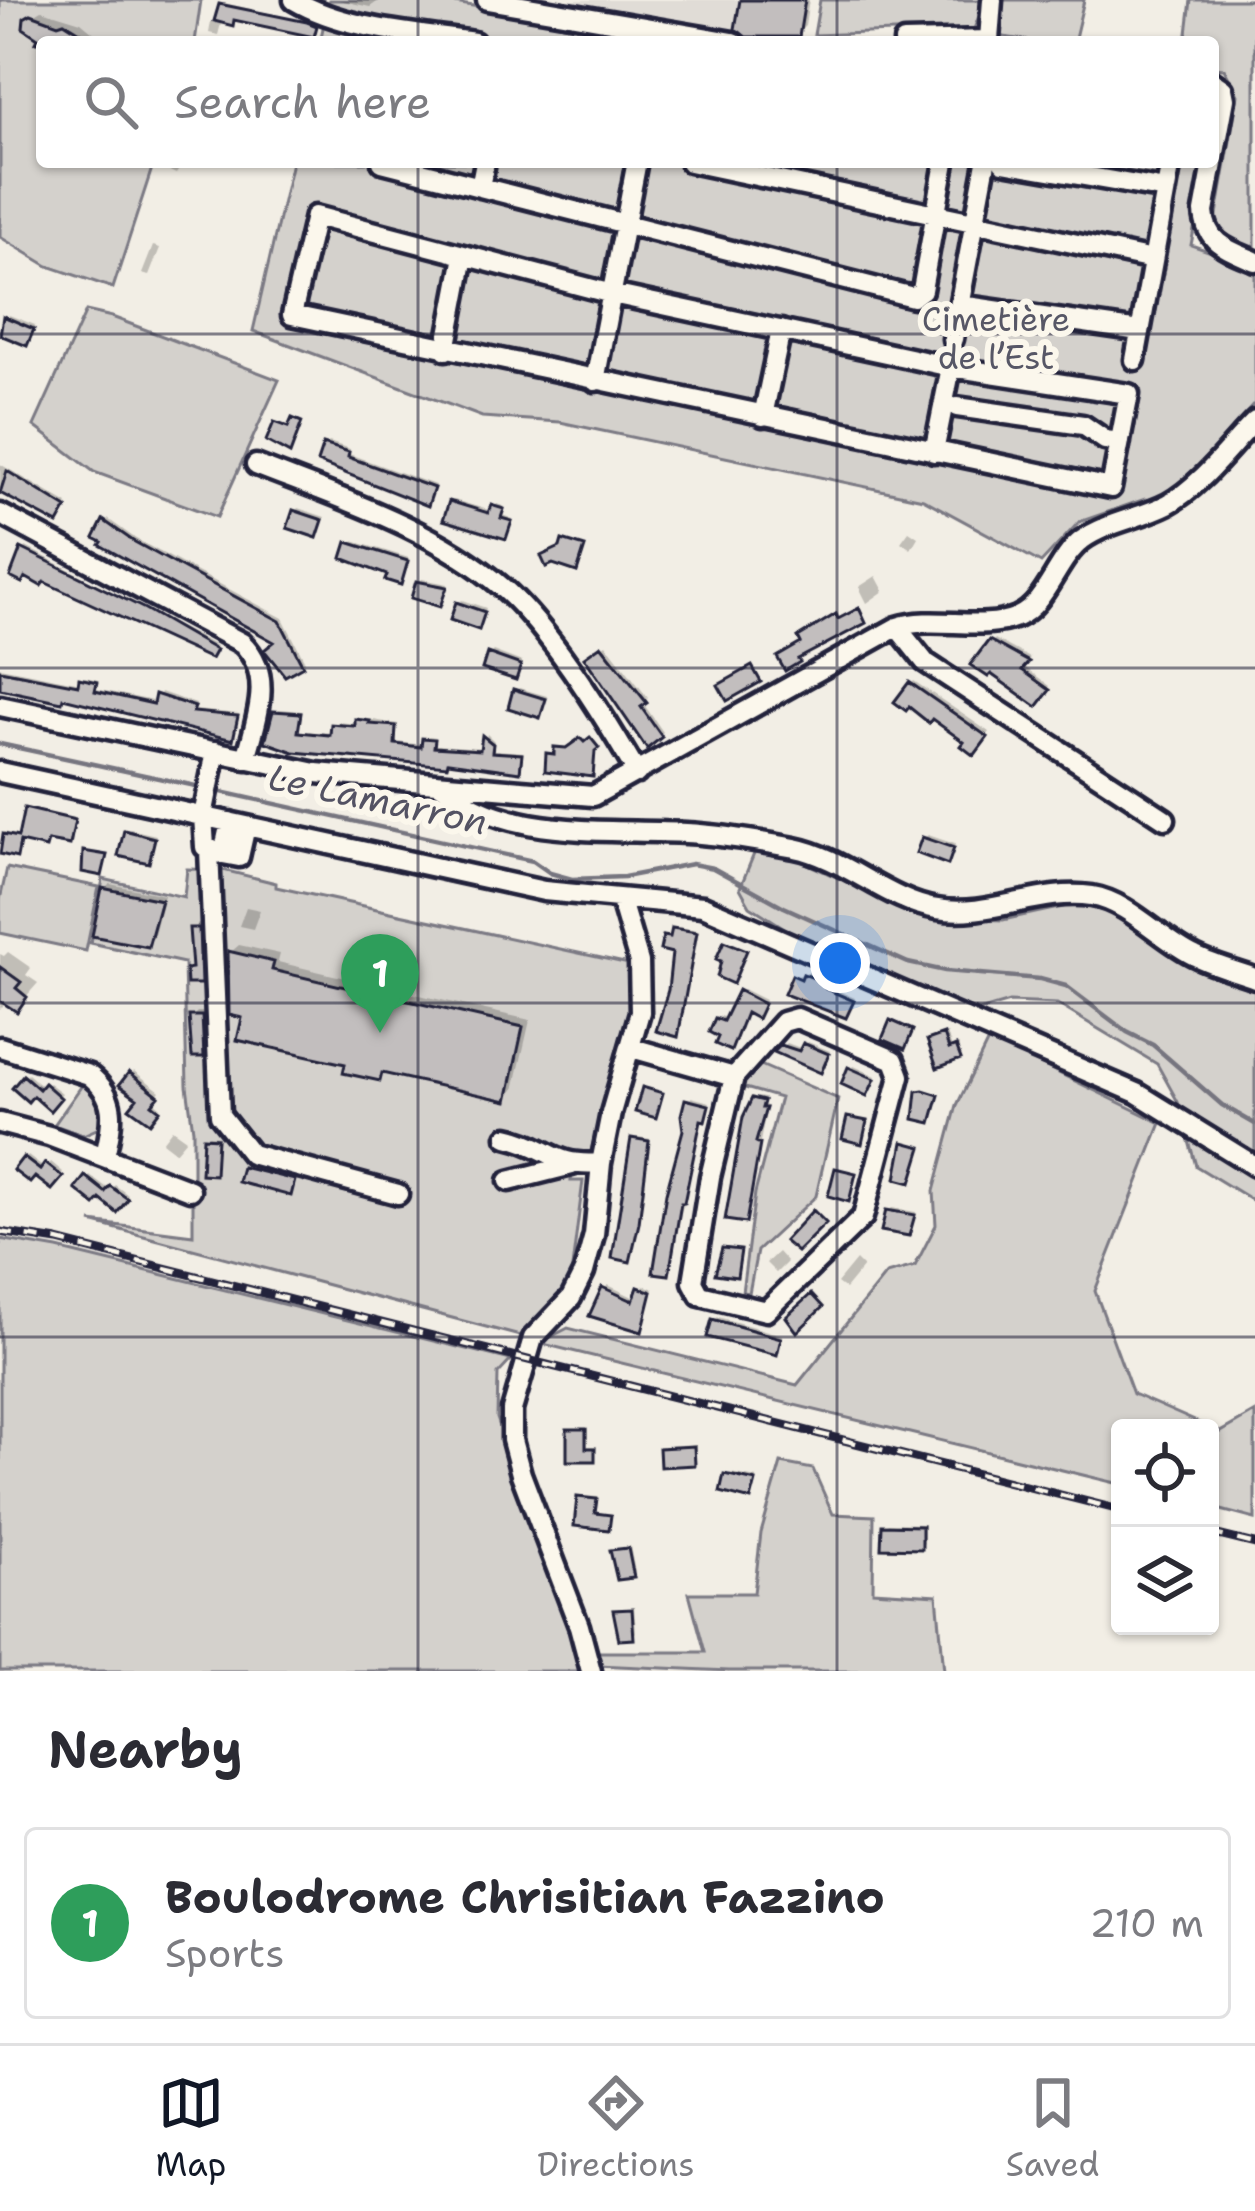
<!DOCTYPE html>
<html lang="en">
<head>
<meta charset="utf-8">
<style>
	:root { --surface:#fff; --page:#f2f2f3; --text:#2b2b33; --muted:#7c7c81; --line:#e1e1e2; --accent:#111827 }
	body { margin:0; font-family:"Shantell Sans",sans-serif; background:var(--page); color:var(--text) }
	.controls { position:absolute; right:36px; bottom:36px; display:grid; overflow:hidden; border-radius:12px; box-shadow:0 3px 9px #0004 }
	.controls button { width:108px; height:108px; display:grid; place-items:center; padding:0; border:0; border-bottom:3px solid var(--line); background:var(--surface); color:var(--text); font:60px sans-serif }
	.you { position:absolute; left:840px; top:963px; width:42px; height:42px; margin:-30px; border:9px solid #fff; border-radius:50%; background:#1a73e8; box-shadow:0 0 0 18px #1a73e833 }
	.badge { display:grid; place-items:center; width:78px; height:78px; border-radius:50%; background:var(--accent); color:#fff; font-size:39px; font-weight:700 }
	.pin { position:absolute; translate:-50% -99px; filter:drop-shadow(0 3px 6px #0008) }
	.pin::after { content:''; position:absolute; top:63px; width:42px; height:36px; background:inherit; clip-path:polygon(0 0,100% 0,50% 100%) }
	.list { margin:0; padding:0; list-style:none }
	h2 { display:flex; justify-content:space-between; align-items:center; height:156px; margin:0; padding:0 48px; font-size:51px }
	h2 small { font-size:39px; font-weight:400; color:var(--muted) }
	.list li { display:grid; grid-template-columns:78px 1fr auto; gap:36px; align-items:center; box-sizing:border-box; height:192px; margin:0 24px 24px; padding:0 24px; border:3px solid var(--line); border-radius:12px }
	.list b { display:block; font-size:45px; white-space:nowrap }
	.list p { margin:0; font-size:39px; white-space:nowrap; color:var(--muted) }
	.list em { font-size:39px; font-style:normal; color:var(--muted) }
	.icon { flex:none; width:66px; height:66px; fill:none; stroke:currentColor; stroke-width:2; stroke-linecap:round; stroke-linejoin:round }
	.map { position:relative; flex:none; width:1255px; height:1671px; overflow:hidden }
	.search { position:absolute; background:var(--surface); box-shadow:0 3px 9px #0004; left:36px; right:36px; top:36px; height:132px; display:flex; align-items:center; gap:30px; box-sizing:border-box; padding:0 42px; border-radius:12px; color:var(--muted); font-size:45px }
	.sheet { height:372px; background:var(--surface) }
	nav { display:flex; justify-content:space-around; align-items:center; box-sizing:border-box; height:168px; border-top:3px solid var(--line); background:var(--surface); font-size:33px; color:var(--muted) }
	nav a { display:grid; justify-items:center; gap:6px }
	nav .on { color:var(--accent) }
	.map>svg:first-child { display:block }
	.built { fill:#e0dcd6 }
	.green { fill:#d4d1cc; stroke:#7b7a84; stroke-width:3 }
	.shadow { fill:#0003 }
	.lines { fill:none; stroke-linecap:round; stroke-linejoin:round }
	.stream { stroke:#76747f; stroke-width:4.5 }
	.building { fill:#c2bebe; stroke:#22223b; stroke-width:3 }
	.minor-casing { stroke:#22223b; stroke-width:27 }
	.minor { stroke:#fbf7ec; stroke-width:18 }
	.rail-casing { stroke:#22223b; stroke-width:9 }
	.rail { stroke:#fbf7ec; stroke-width:4.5; stroke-dasharray:14; stroke-linecap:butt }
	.grid { fill:none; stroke:#22223b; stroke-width:3; stroke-opacity:0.55 }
	.labels { text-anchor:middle; stroke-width:12; stroke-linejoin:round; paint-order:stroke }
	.park-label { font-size:33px; fill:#575766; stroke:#fbf7ec }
	.water-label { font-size:36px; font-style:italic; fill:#535263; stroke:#fbf7ec }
</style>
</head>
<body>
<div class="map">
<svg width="1255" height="1671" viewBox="0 0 1255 1671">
	<rect width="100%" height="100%" fill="#f2eee5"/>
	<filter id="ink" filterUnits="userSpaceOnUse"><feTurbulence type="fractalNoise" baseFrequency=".00833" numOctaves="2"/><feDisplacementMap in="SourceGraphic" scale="24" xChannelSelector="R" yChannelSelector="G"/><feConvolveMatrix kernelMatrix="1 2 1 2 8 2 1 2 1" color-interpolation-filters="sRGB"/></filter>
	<g filter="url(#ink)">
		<path class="built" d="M523 0H805L799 37 756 39Z"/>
		<path class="green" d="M0 0H201L195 42H42V162H154L113 288 48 266 0 237Z
			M329 0H436L695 42H320Z
			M820 0H985L974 29 814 35Z
			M999 0H1084L1074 42H1038L997 36Z
			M1191 0H1255V249L1225 239 1215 226 1238 95 1224 69 1213 68V42H1186Z
			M292 162H1207L1191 245 1255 267V403L1184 483 1155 501 1145 499 1079 522 1041 563 923 499 560 422 482 417 253 331Z
			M86 311 112 317 279 380 217 517 94 472 34 426Z
			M756 849 790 856 923 917 1003 920 1077 904 1111 913 1194 969 1255 990V1202L1196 1166 1178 1102 1157 1064 1057 1004 1009 1002 976 1012 824 953 750 906 740 888Z
			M7 868 99 887 86 951 0 933V900Z
			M187 869 223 870 276 883V887L629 964C637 1028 606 1089 591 1151L574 1158 571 1181H583L571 1276 560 1298 520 1336 91 1222 193 1235V1130L187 1086 184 963 91 943 103 879 184 897Z
			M989 1039 1161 1123 1095 1291 1133 1394 1220 1432 1255 1412V1519L1210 1507V1428H1120V1484L539 1343 568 1328 797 1385 886 1274 915 1266 936 1225 934 1191 957 1105Z
			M756 1063 838 1099 816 1196 757 1251 749 1293 742 1292 755 1193 780 1098 742 1087Z
			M85 1081 102 1099 101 1127 83 1135 54 1125Z
			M0 1239 58 1249 511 1360 498 1374 497 1418 572 1637 580 1671H0Z
			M781 1463 813 1469 833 1514 874 1516 873 1591 937 1595 944 1671H729L597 1665 596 1652H705L689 1593H754L761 1533Z"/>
		<path class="shadow" d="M338 0H380L370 7Z
			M743 0H809L805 26 797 34Z
			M224 3 317 24 315 32 235 17 232 22 222 20 218 35 209 33 211 22 217 23Z
			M42 10 81 22 105 42H47L27 19Z
			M157 162H184L176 174 156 165Z
			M153 246 160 248 149 276 142 274Z
			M9 315 35 325 26 343 0 332Z
			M329 442 350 449 349 454 435 485 430 499 427 502 326 445Z
			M0 464 68 504 61 518 58 521 0 488Z
			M454 500 492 511 497 504 505 507 502 515 513 519 508 533 505 536 451 503Z
			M298 508 325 517 317 535 295 512Z
			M108 519 136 539 283 618 305 661 302 664 279 641 105 522Z
			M909 531 918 537 911 549 901 542Z
			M353 541 409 558 403 579 400 582 350 544Z
			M26 547 216 646 213 653 45 579 14 575Z
			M876 576 884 591 867 603 859 587Z
			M422 579 448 584 442 600 419 582Z
			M462 600 486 608 478 627 459 603Z
			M995 639 1030 658 1023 666 1050 686 1037 704 991 670 974 664Z
			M606 644 648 698 643 703 663 732 660 735 590 655Z
			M493 651 522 662 519 674 515 677 490 654Z
			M0 667 81 683 85 677 98 680 96 689 157 702 161 692 196 704 194 710 239 714 235 733 232 736 115 706 0 686Z
			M914 681 989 732 973 752 968 742 932 716 898 701Z
			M519 688 547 696 539 715 516 691Z
			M279 709 302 711 299 731 333 733 337 722 358 724 361 718 398 724 396 742 425 745 428 736 436 737V745L484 748 487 734 494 741V750L523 752 522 766 519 769 449 760 295 749 276 712Z
			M29 808 76 819 71 840 20 839 16 854 0 851 4 832 21 836Z
			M130 829 156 835 148 859 127 832Z
			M928 835 955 844 950 858 924 838Z
			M110 884 164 895 153 938 147 944 105 889Z
			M246 907 260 910 253 929 239 926Z
			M198 924H203L205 975 200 981 189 970 195 965 193 930Z
			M678 927 698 930 677 1033 671 990 675 951 666 937 674 935Z
			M239 945 280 954 278 962 367 983 375 975 407 983 406 992 530 1020 514 1090 506 1098 387 1071 379 1078 245 1016 231 952Z
			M8 952 31 968 26 975 38 983 16 1008 7 1002 0 1009V954L4 956Z
			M808 972 829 980 827 986 855 998 848 1011 795 977Z
			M743 989 765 1000 760 1012 747 1010 733 1044 717 1019 720 1016 728 1019Z
			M197 1012H207L208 1049 203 1054 192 1017Z
			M947 1033 952 1048 959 1045V1057L933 1038Z
			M808 1042 830 1051 824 1066 779 1051 787 1043 803 1049Z
			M854 1066 876 1076 870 1089 851 1069Z
			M134 1071 160 1091 153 1100 160 1106 149 1119 141 1098 123 1084Z
			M28 1074 44 1088 49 1083 62 1093 50 1107 33 1093 16 1088Z
			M691 1097 710 1102 702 1119 668 1272Z
			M757 1097 765 1098 763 1105 767 1106 745 1220Z
			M172 1129 186 1139 175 1152 162 1142Z
			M209 1135 219 1136 214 1172 205 1138Z
			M637 1137 651 1139 641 1217 629 1259Z
			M28 1156 45 1169 51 1162 63 1172 52 1186 35 1173 17 1169Z
			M248 1165 296 1177 293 1189 290 1192 244 1169Z
			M90 1175 110 1190 115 1185 128 1195 117 1209 100 1195 79 1189Z
			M892 1208 916 1212 908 1233 889 1211Z
			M778 1252 787 1262 776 1273 766 1263Z
			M856 1260 863 1267 845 1289 837 1283Z
			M608 1285 637 1299 644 1285 654 1289 641 1328 605 1289Z
			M718 1317 782 1335 779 1348 776 1351 715 1320Z
			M573 1428H588V1446H597L594 1458 570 1430Z
			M696 1444 694 1462 662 1449 665 1446Z
			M730 1473 757 1478 750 1496 727 1476Z
			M583 1496 598 1497 596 1512 612 1514 608 1527 580 1498Z
			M888 1523 924 1524V1543L921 1546 885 1526Z
			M630 1546 635 1572 632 1575 613 1551Z
			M634 1607 636 1632 633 1636 616 1611Z"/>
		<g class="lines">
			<path class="stream" d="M0 744 205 788
				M217 791 533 861 550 873 572 879 624 877 692 864 713 868 784 907 908 963 945 971 1040 979 1066 986 1127 1032 1153 1045 1222 1105 1255 1124"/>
		</g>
		<path class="building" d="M740 0H805L799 37H746L735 29Z
			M219 4 307 22 317 26 314 37 234 20 233 26 214 21Z
			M31 14 58 24 64 22 96 42H36L38 38 23 28 24 18Z
			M3 316 34 329 27 346 0 335Z
			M292 418 302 422 290 454 266 441 274 422 288 427Z
			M323 444 349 452 348 457 434 488 428 506 317 462Z
			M7 471 67 508 58 524 0 493Z
			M449 501 488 513 491 505 504 509 501 518 512 521 506 539 443 520Z
			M293 510 323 520 317 538 287 528Z
			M103 520 133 541 280 621 303 666 285 676 264 650 274 642 100 545 102 542 94 538Z
			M562 540 585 547 577 572 553 564 546 567 541 556 560 547Z
			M347 542 408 561 401 585 385 580 387 575 342 558Z
			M21 548 145 609 216 650 211 659 44 582 41 586 25 577 22 583 10 577Z
			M416 581 447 587 440 607 411 598Z
			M456 602 485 612 479 630 450 620Z
			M859 608 866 623 798 659 800 662 785 671 777 657 801 643 798 637 836 614 838 619Z
			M989 640 1029 662 1022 670 1050 690 1037 707 991 674 988 677 970 665Z
			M601 645 647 703 641 707 662 737 647 749 584 657Z
			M487 653 521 665 516 680 482 669Z
			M752 666 761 682 727 701 718 685Z
			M0 670 78 685 79 678 97 682 95 691 153 704 155 694 195 707 193 712 238 716 233 740 63 698 62 702 0 689Z
			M909 682 988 737 974 756 961 746 964 742 932 719 929 723 909 707 906 711 894 702Z
			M513 689 546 699 540 718 508 708Z
			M273 711 301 713 298 732 330 735 331 724 355 726V719L370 721 369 724 396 726 395 744 421 747 422 738 435 739 434 747 480 750 482 735 493 744 492 752 522 754 520 772 448 762 447 766 294 752 265 742Z
			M590 737 599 748 595 751 593 777 545 771 546 753 554 754V747L566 748 580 738 584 742Z
			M24 808 75 820 70 845 48 841 46 848 20 842 17 858 0 854 3 834 18 837Z
			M124 830 155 838 149 863 118 856Z
			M922 837 954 848 948 865 916 853Z
			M83 851 107 855 102 876 82 872Z
			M102 888 161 900 148 947 92 936Z
			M189 928H199L201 984H187L186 969 192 968Z
			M672 928 697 932 678 1037 656 1031 668 990 672 953 660 950 663 936 670 937Z
			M724 941 747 950 733 984 717 977 721 961 716 959Z
			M228 951 274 962 272 970 362 991 364 982 401 990 400 999 523 1027 507 1101 382 1073 380 1081 343 1073 345 1064 237 1040 242 1018 229 1015Z
			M0 967 21 982 16 988 27 997 17 1012 0 1001Z
			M803 974 828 983 826 989 854 1001 846 1018 784 994 792 975 801 979Z
			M738 990 764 1004 757 1019 746 1013 731 1051 715 1044 718 1037 709 1032 715 1018 723 1021Z
			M189 1016H202L204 1057H192Z
			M890 1020 913 1030 905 1049 882 1039Z
			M944 1034 949 1049 956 1046 961 1059 937 1068 927 1040Z
			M803 1043 829 1054 821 1073 774 1052 781 1045 799 1051Z
			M848 1067 875 1079 867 1096 841 1084Z
			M129 1072 159 1096 152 1104 160 1110 150 1123 129 1108 137 1098 119 1085Z
			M23 1075 39 1089 44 1083 61 1098 50 1111 33 1096 28 1102 12 1088Z
			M642 1087 663 1093 656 1118 635 1112Z
			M923 1090 939 1095 931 1123 914 1119 917 1091Z
			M752 1098 764 1101 762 1108H766L756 1142 760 1144 746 1223 725 1220 743 1117Z
			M685 1099 709 1105 705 1121 701 1120 684 1203H681L669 1275 653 1273 666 1193 683 1130 681 1115Z
			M847 1117 867 1121 862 1144 842 1139Z
			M203 1137 217 1138 215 1175 201 1174Z
			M631 1138 649 1141 639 1223 630 1262 612 1258Z
			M903 1142 922 1147 911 1183 896 1179Z
			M23 1157 40 1170 45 1163 63 1177 52 1190 35 1177 30 1183 13 1170Z
			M242 1167 295 1180 291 1196 238 1182Z
			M835 1168 856 1173 849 1202 828 1196Z
			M85 1176 105 1192 110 1186 128 1199 117 1213 100 1199 95 1205 75 1189Z
			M813 1210 826 1223 797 1252 784 1241Z
			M886 1210 915 1215 909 1236 881 1231Z
			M722 1248 741 1250 737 1277 715 1274Z
			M602 1287 633 1301 638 1287 652 1292 642 1332 589 1316Z
			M811 1294 823 1307 797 1332 786 1317Z
			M712 1319 781 1338 777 1355 707 1337Z
			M567 1429H586V1448H595V1461H567Z
			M694 1446 695 1465 660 1467 659 1448Z
			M724 1474 756 1481 751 1500 720 1492Z
			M577 1497 597 1499 595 1513 611 1515 609 1530 574 1526Z
			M882 1525 922 1526V1549L881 1548Z
			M628 1548 634 1578 617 1580 610 1550Z
			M632 1609 634 1639 619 1640 613 1610Z"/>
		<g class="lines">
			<defs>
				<path id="minor" d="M294 0C345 30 416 33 474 42
					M487 0 733 42
					M989 40 992 0
					M904 42 989 40
					M1213 82 1223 89 1225 99 1204 212C1206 244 1229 250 1255 261
					M382 162 913 297 922 290 945 162
					M690 162 1153 260
					M1003 162 1166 190
					M480 187 485 162
					M315 216 612 294 951 367 1129 394 1111 488 292 315Z
					M960 305 1140 331
					M953 339 986 162
					M446 350 464 256
					M1135 360 1171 162
					M595 381 636 166
					M957 407 1083 425 1105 440 1120 442
					M763 416 781 330
					M934 452 951 367
					M256 465C340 498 433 528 502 587 550 628 605 718 637 773
					M0 514 242 643C275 675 256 720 246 759
					M897 627 925 662 1165 819
					M0 706 316 773 593 796 897 627C935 615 980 632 1017 617 1047 604 1056 560 1082 540 1107 522 1141 518 1168 504 1201 486 1229 447 1255 421
					M216 751 203 816 205 847 223 854 230 822
					M0 772 544 891 703 906 1137 1093 1255 1166
					M440 784C506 841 605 828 686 833 723 835 758 841 795 848 845 858 887 901 937 909 989 918 1041 888 1092 896 1129 902 1161 940 1195 956 1213 965 1235 971 1255 978
					M209 850 220 1115 251 1154 398 1194
					M223 854 239 857 246 826
					M0 1047 89 1075C119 1098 112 1123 105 1156
					M632 1048 734 1077 710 1177 693 1282 700 1295 766 1311 863 1217 900 1076 894 1060 797 1018 783 1022 734 1077
					M0 1123 49 1136 190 1190
					M507 1137C552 1147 550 1167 601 1163
					M509 1181 572 1165
					M591 1671 579 1626 521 1474 512 1440V1410L533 1338 571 1298 584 1272 594 1235 601 1163 611 1113 640 1012 639 962 621 901"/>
			</defs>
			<use href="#minor" class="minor-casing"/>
			<use href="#minor" class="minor"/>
			<defs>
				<path id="rail" d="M0 1232 58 1241 1120 1510
					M1210 1533 1255 1544"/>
			</defs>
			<use href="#rail" class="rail-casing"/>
			<use href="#rail" class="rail"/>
		</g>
	</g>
	<path class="grid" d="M418 0V42M837 0V42M418 162V1671M837 162V1671M0 334H1255M0 668H1255M0 1003H1255M0 1337H1255"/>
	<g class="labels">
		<g class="park-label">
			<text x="996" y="331">Cimetière<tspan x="996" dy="38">de l’Est</tspan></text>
		</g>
		<g class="water-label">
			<text transform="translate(378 799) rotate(12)" y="13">Le Lamarron</text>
		</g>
	</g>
</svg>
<div class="controls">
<button><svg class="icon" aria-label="locate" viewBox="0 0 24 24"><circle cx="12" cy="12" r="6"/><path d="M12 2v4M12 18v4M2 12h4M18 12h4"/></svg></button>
<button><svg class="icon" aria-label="layers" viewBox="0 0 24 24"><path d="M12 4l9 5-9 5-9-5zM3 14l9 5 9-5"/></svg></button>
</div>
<div class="you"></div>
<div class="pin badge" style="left:380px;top:1033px;background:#2e9e5b">1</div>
<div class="search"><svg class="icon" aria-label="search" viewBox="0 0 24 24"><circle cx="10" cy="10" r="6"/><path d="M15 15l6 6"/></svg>Search here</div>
</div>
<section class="sheet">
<h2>Nearby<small></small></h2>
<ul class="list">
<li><span class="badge" style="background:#2e9e5b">1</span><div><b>Boulodrome Chrisitian Fazzino</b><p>Sports</p></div><em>210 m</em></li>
</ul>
</section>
<nav>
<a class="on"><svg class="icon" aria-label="map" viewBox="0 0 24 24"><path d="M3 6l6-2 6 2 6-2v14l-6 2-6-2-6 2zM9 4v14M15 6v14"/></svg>Map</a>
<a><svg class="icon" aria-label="directions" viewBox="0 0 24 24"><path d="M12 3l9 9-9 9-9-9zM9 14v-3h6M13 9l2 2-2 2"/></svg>Directions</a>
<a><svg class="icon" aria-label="saved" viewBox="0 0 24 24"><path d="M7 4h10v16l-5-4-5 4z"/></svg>Saved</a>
</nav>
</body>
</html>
